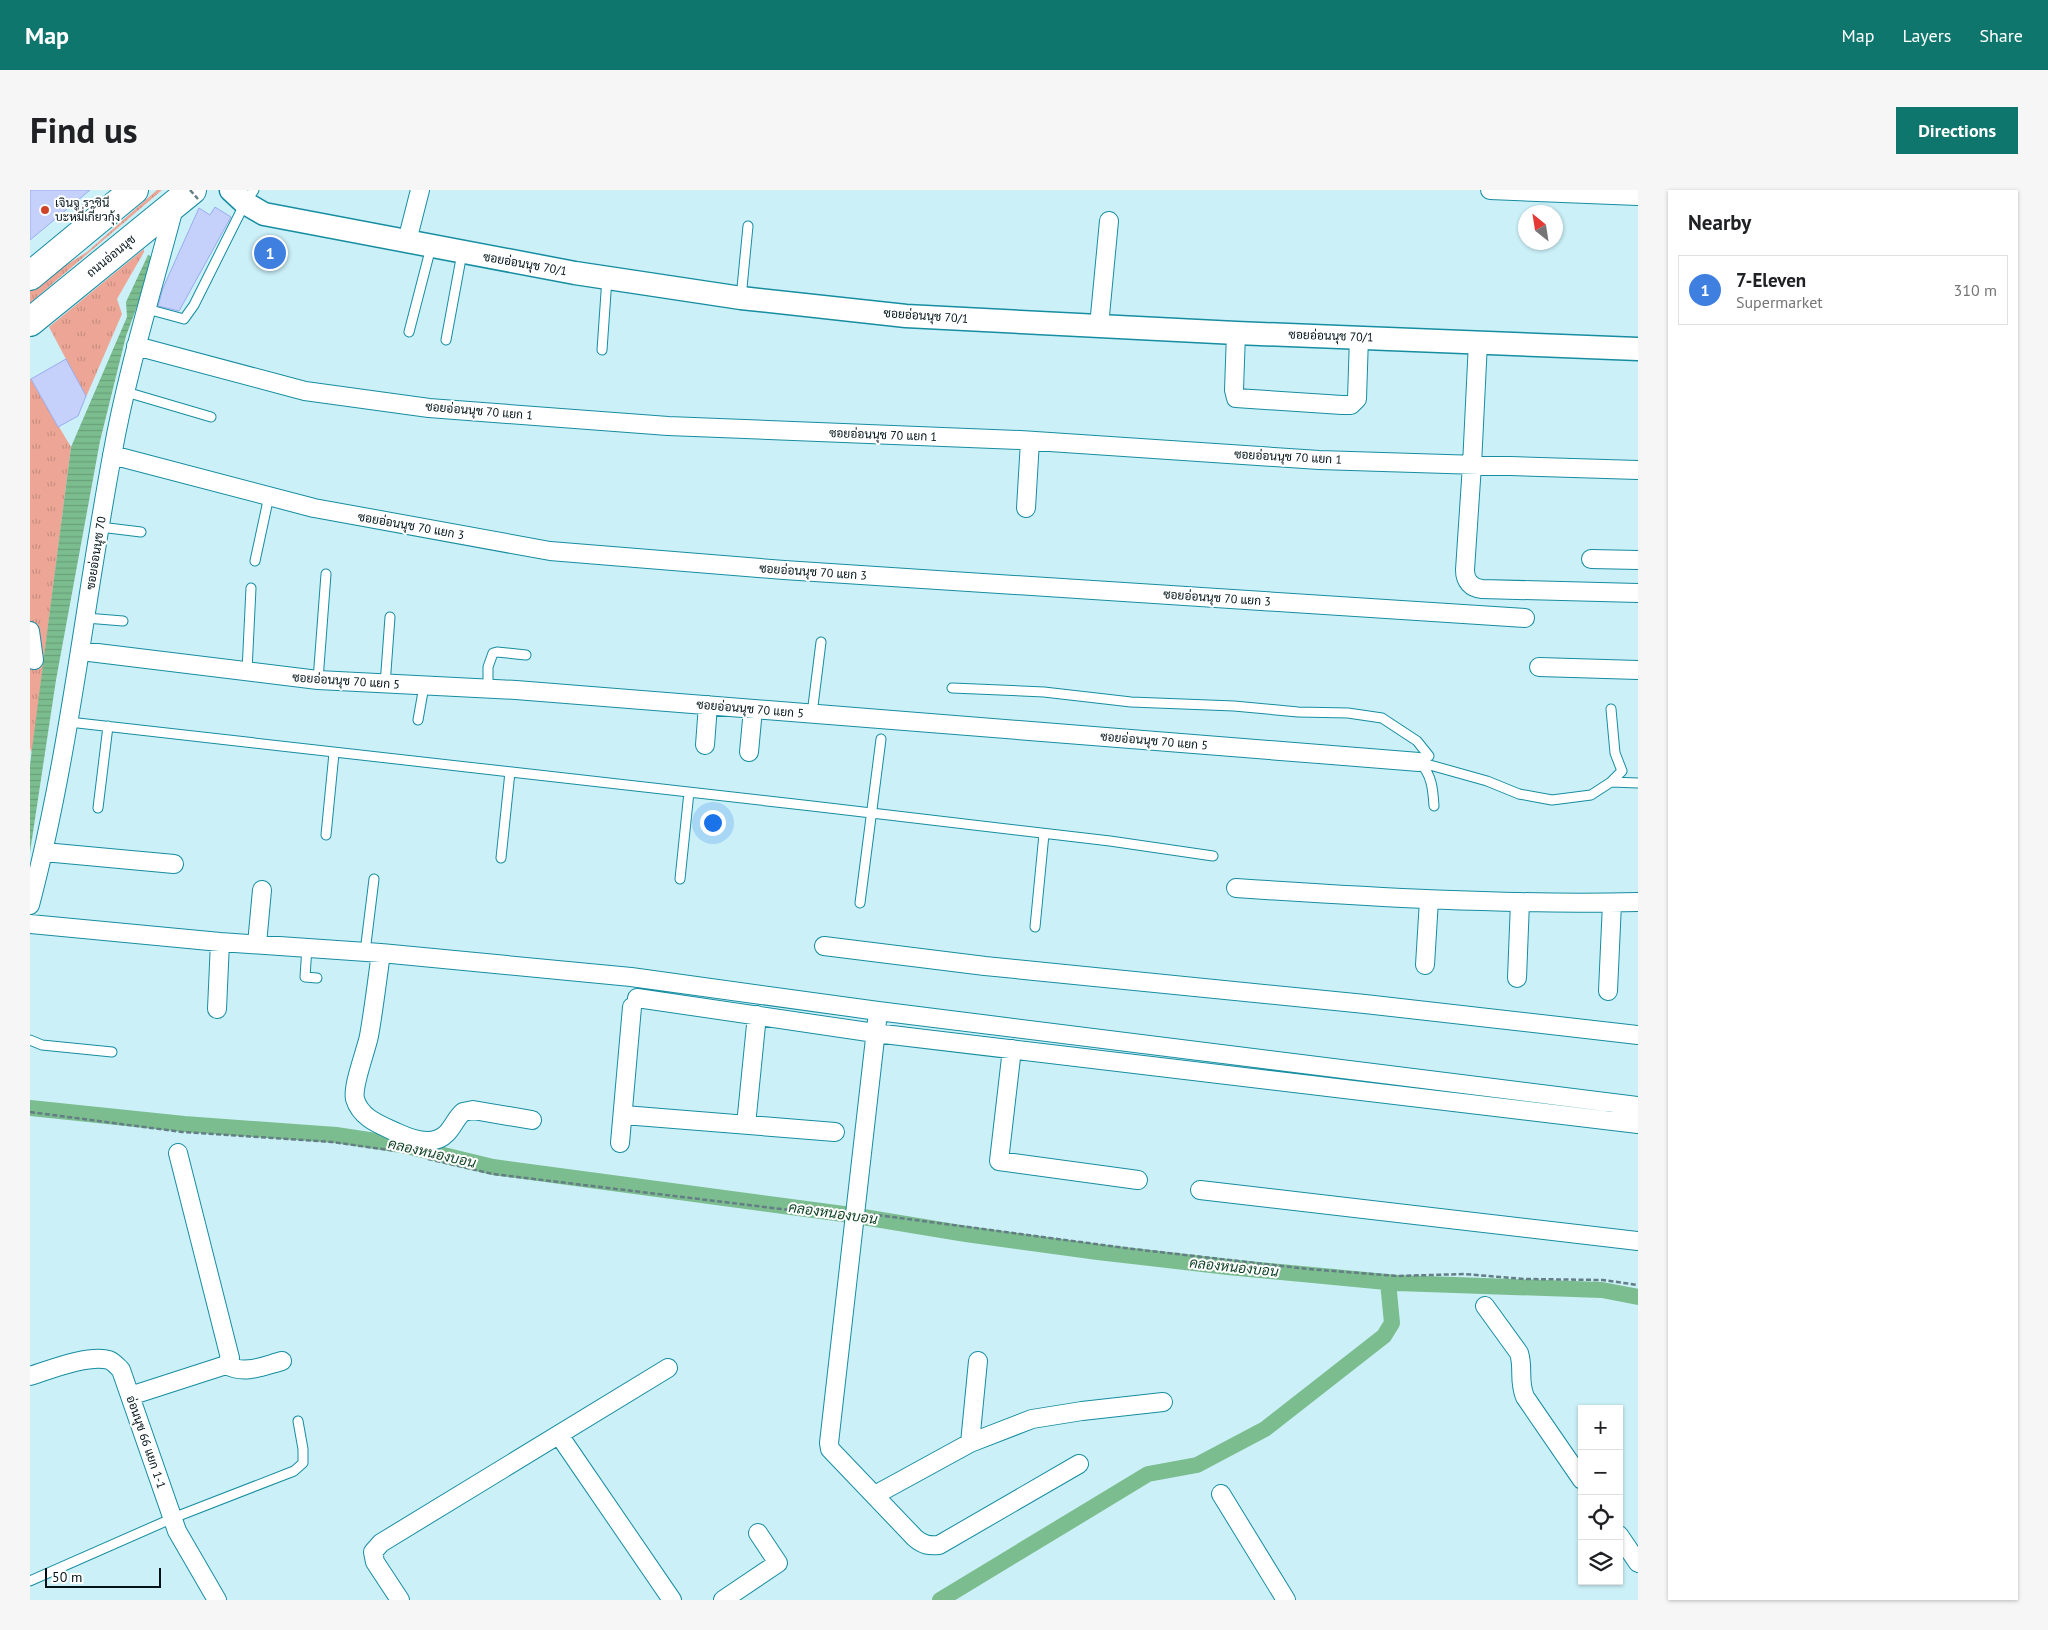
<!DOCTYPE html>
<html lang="en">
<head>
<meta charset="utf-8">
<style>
	:root { --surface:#fff; --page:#f6f6f6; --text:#202124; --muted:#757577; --line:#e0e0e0; --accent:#0f766e }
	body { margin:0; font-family:"PT Sans",Sarabun,sans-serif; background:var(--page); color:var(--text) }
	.controls { position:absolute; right:15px; bottom:15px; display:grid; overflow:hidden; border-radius:0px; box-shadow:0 1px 4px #0004 }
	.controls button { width:45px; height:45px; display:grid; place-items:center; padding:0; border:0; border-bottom:1px solid var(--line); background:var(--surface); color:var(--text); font:25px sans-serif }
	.compass { position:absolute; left:1488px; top:15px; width:45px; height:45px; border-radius:50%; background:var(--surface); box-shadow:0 1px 4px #0004; rotate:330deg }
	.scale { position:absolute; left:15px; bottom:12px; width:116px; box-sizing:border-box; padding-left:5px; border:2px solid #001217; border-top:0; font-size:14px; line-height:18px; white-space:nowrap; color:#001217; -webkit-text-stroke:4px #fff; paint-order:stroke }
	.you { position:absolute; left:682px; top:632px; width:18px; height:18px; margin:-12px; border:4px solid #fff; border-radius:50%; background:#1a73e8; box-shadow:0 0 0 8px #1a73e833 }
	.badge { display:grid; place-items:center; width:32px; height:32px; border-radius:50%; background:var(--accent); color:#fff; font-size:16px; font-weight:700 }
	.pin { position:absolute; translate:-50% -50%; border:2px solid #fff; box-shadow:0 1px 5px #0006 }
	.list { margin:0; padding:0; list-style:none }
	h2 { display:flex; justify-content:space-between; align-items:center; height:65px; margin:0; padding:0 20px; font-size:21px }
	h2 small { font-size:16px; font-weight:400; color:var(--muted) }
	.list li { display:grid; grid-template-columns:32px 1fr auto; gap:15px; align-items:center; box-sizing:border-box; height:70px; margin:0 10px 10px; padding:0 10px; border:1px solid var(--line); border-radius:0px }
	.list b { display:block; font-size:19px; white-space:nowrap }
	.list p { margin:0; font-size:16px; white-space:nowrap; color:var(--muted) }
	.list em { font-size:16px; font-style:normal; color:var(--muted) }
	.icon { flex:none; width:28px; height:28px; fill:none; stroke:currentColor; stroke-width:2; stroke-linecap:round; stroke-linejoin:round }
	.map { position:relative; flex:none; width:1608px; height:1410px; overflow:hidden; border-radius:0px }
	header { display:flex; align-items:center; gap:30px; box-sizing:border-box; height:70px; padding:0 25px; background:var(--accent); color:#fff }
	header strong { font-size:24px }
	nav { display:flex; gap:28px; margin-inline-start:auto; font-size:18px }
	.intro { display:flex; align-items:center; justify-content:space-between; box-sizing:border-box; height:120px; padding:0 30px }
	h1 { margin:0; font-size:35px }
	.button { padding:12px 22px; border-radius:0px; background:var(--accent); color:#fff; font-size:18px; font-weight:700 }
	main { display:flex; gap:30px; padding:0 30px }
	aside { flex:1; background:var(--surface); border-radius:0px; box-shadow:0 1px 4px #0004 }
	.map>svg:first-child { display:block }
	.grass { fill:url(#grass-tufts) }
	.water { fill:url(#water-rules) }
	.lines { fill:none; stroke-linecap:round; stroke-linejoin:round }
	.canal { stroke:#7bbd8e; stroke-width:16 }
	.building { fill:#c5d1fb; stroke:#9aabef }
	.service-casing { stroke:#168da1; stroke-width:11 }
	.minor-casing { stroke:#168da1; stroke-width:20 }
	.tertiary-casing { stroke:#168da1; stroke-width:25 }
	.primary-casing { stroke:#168da1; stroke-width:30 }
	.path { stroke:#637e85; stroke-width:2.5; stroke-dasharray:5 2.5; stroke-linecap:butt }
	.service { stroke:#fff; stroke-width:9 }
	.minor { stroke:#fff; stroke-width:18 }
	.tertiary { stroke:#fff; stroke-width:22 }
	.primary { stroke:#fff; stroke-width:28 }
	.path-bridge { stroke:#637e85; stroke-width:2.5; stroke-dasharray:5 2.5; stroke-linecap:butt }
	.poi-dot { fill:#ce4329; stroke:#fff; stroke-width:2 }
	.labels { text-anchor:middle; stroke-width:4; stroke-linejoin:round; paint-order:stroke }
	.poi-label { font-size:12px; fill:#001217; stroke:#fff; text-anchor:start }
	.street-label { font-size:12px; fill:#001217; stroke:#fff }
	.water-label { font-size:14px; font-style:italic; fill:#0b3f21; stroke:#fff }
</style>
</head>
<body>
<header>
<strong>Map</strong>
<nav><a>Map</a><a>Layers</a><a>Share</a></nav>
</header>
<div class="intro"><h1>Find us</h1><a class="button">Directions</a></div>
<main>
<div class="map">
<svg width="1608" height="1410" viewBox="0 0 1608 1410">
	<defs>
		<pattern id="grass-tufts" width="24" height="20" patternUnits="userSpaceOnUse" patternTransform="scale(1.25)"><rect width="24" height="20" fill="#eda696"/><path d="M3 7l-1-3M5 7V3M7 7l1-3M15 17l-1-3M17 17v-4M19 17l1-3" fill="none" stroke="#c98e81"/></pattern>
		<pattern id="water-rules" width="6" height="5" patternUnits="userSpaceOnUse" patternTransform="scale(1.25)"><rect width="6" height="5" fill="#7bbd8e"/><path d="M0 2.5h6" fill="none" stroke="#69a17a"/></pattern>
	</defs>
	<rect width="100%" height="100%" fill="#cbf0f8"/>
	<path class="grass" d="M127 0H132L0 113V100L14 89 57 62Z
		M114 59V62L87 109 92 124 56 207 19 137Z
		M0 188 41 257 2 563 0 558Z"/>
	<path class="water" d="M118 65 125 68 96 146 70 251 26 490 0 662V575L41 257 97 127 96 112Z"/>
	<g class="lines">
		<path class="canal" d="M0 918 154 934 306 945 372 955 463 977 821 1025 936 1044 1068 1062 1198 1077 1367 1093 1572 1100 1608 1107
			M910 1410 1118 1284 1167 1275 1235 1239 1354 1146 1362 1133 1358 1092"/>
	</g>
	<path class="building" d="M0 0H60L0 50Z
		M185 17 201 27 149 121 128 116 133 98 169 18 180 25Z
		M36 169 56 206 48 226 28 237 1 189Z"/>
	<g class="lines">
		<defs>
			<path id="service" d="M711 108 718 36
				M117 119 154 129 164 115 215 13 224 0
				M379 142 401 57
				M416 150 432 63
				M572 160 577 88
				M96 202 181 227
				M70 337 111 342
				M225 371 239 306
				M56 428 93 431
				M217 481 221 398
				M288 490 296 384
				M355 495 360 427
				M922 498 1014 502 1101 512 1204 516 1268 522 1318 523 1352 528 1387 551 1399 566 1389 572
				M458 499V477L463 463 467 462 496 465
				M1581 519 1585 563 1592 581 1581 592
				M782 524 791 452
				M388 530 394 496
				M39 532 782 616 1080 651 1183 666
				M1389 572 1457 591 1489 604 1522 610 1561 605 1581 592 1608 593
				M1389 572C1402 584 1403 600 1404 616
				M68 618 78 536
				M296 645 304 563
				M471 668 480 582
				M650 689 659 602
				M830 713 851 549
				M1005 737 1014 644
				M277 757 275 787 287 788
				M335 762 344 689
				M0 850 12 855 82 862
				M0 1391 143 1328 264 1281 273 1273V1259L268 1231"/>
			<path id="minor" d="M1460 0 1608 6
				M377 51 390 0
				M1069 136 1079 31
				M1206 143 1204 200 1206 208 1312 215H1321L1327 209 1329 147
				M1448 152 1442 275 1435 380C1435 391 1441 398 1452 399L1608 403
				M106 156 275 201 399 218 638 236 990 250 1289 270 1608 280
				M82 265 284 318 520 361 754 380 1495 428
				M996 318 1000 251
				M1561 369 1608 370
				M0 441 4 470
				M51 461 288 490 486 500 1389 572
				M1509 477 1608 480
				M675 555 678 515
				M719 562 723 519
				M14 662 144 674
				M1206 698C1340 707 1474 715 1608 712
				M0 715C39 567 54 416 82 266 97 181 123 98 145 14
				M0 734 190 752 351 763 601 787 848 821 1608 916
				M227 754 232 700
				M794 756 955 776 1335 814 1608 845
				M351 763C347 791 344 818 339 846 336 861 322 896 325 909 331 929 351 935 368 943 383 950 404 957 417 943 423 937 426 928 433 922L443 920 502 930
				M1395 775 1399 710
				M1487 788 1490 712
				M1578 801 1582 713
				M607 808 845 843 1608 934
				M187 819 190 752
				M847 831 799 1253 800 1259 885 1348C893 1355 899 1356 909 1355L1049 1274
				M982 859 969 971 1108 990
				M594 925 805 942
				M716 935 727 825
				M590 953 602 817
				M1170 1000 1608 1051
				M1455 1116 1489 1163C1494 1179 1488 1190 1495 1207L1552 1290
				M196 1175C215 1185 233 1176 252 1171
				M0 1186C19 1180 59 1164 79 1170 84 1172 87 1176 91 1180L147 1341 187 1410
				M100 1206 196 1175 200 1168 148 963
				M529 1245 642 1410
				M940 1253 1002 1229 1052 1221 1133 1212
				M1191 1304 1256 1410
				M845 1305 940 1253 948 1171
				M1589 1345 1608 1373
				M370 1410 345 1372 343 1362 351 1353 638 1178
				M693 1410 748 1373 728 1343"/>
			<path id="tertiary" d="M201 0 215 13 234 24 545 83 711 108 876 126 1206 143 1608 159"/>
			<path id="primary" d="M0 86 104 0
				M0 132 162 0"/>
		</defs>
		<use href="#service" class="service-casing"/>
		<use href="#minor" class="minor-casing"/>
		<use href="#tertiary" class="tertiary-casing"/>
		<use href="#primary" class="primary-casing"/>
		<path class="path" d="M0 922 152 942 302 952 366 961
			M398 969 463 984 809 1026
			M840 1024 1103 1059 1278 1079 1367 1086 1434 1084 1494 1089 1573 1090 1608 1095"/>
		<use href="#service" class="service"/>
		<use href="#minor" class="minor"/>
		<use href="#tertiary" class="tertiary"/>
		<use href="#primary" class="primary"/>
		<path class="path-bridge" d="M160 0 168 9"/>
	</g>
	<circle class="poi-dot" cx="15" cy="20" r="5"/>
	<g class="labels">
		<g class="poi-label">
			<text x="25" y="17">เจินจู ราชินี<tspan x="25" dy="14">บะหมี่เกี๊ยวกุ้ง</tspan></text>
		</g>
		<g class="street-label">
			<text transform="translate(81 66) rotate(-39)" y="4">ถนนอ่อนนุช</text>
			<text transform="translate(495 74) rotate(10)" y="4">ซอยอ่อนนุช 70/1</text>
			<text transform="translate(896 126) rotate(4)" y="4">ซอยอ่อนนุช 70/1</text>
			<text transform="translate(1301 146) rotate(2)" y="4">ซอยอ่อนนุช 70/1</text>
			<text transform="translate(449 221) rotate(5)" y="4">ซอยอ่อนนุช 70 แยก 1</text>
			<text transform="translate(853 245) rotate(2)" y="4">ซอยอ่อนนุช 70 แยก 1</text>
			<text transform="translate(1258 267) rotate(3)" y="4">ซอยอ่อนนุช 70 แยก 1</text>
			<text transform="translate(381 336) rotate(10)" y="4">ซอยอ่อนนุช 70 แยก 3</text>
			<text transform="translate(66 363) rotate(-81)" y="4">ซอยอ่อนนุช 70</text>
			<text transform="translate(783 382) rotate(4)" y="4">ซอยอ่อนนุช 70 แยก 3</text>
			<text transform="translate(1187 408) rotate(4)" y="4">ซอยอ่อนนุช 70 แยก 3</text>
			<text transform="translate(316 491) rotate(4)" y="4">ซอยอ่อนนุช 70 แยก 5</text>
			<text transform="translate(720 519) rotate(5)" y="4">ซอยอ่อนนุช 70 แยก 5</text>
			<text transform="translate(1124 551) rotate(5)" y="4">ซอยอ่อนนุช 70 แยก 5</text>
			<text transform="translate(116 1252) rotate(71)" y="4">อ่อนนุช 66 แยก 1-1</text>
		</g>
		<g class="water-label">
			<text transform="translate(402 963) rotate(13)" y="5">คลองหนองบอน</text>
			<text transform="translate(803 1023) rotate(8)" y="5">คลองหนองบอน</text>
			<text transform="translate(1204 1077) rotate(6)" y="5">คลองหนองบอน</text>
		</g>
	</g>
</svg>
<div class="controls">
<button>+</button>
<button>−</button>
<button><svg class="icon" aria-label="locate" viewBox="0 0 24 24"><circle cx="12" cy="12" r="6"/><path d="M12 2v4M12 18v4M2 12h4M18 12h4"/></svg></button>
<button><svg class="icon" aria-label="layers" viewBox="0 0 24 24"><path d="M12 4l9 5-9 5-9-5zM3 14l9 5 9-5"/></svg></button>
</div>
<svg class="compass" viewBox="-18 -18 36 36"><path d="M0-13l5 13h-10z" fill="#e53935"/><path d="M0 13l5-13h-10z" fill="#757577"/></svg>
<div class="scale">50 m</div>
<div class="you"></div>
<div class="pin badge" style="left:240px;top:63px;background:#3f7fe0">1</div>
</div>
<aside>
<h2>Nearby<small></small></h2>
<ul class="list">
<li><span class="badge" style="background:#3f7fe0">1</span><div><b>7-Eleven</b><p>Supermarket</p></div><em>310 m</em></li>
</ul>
</aside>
</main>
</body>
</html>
